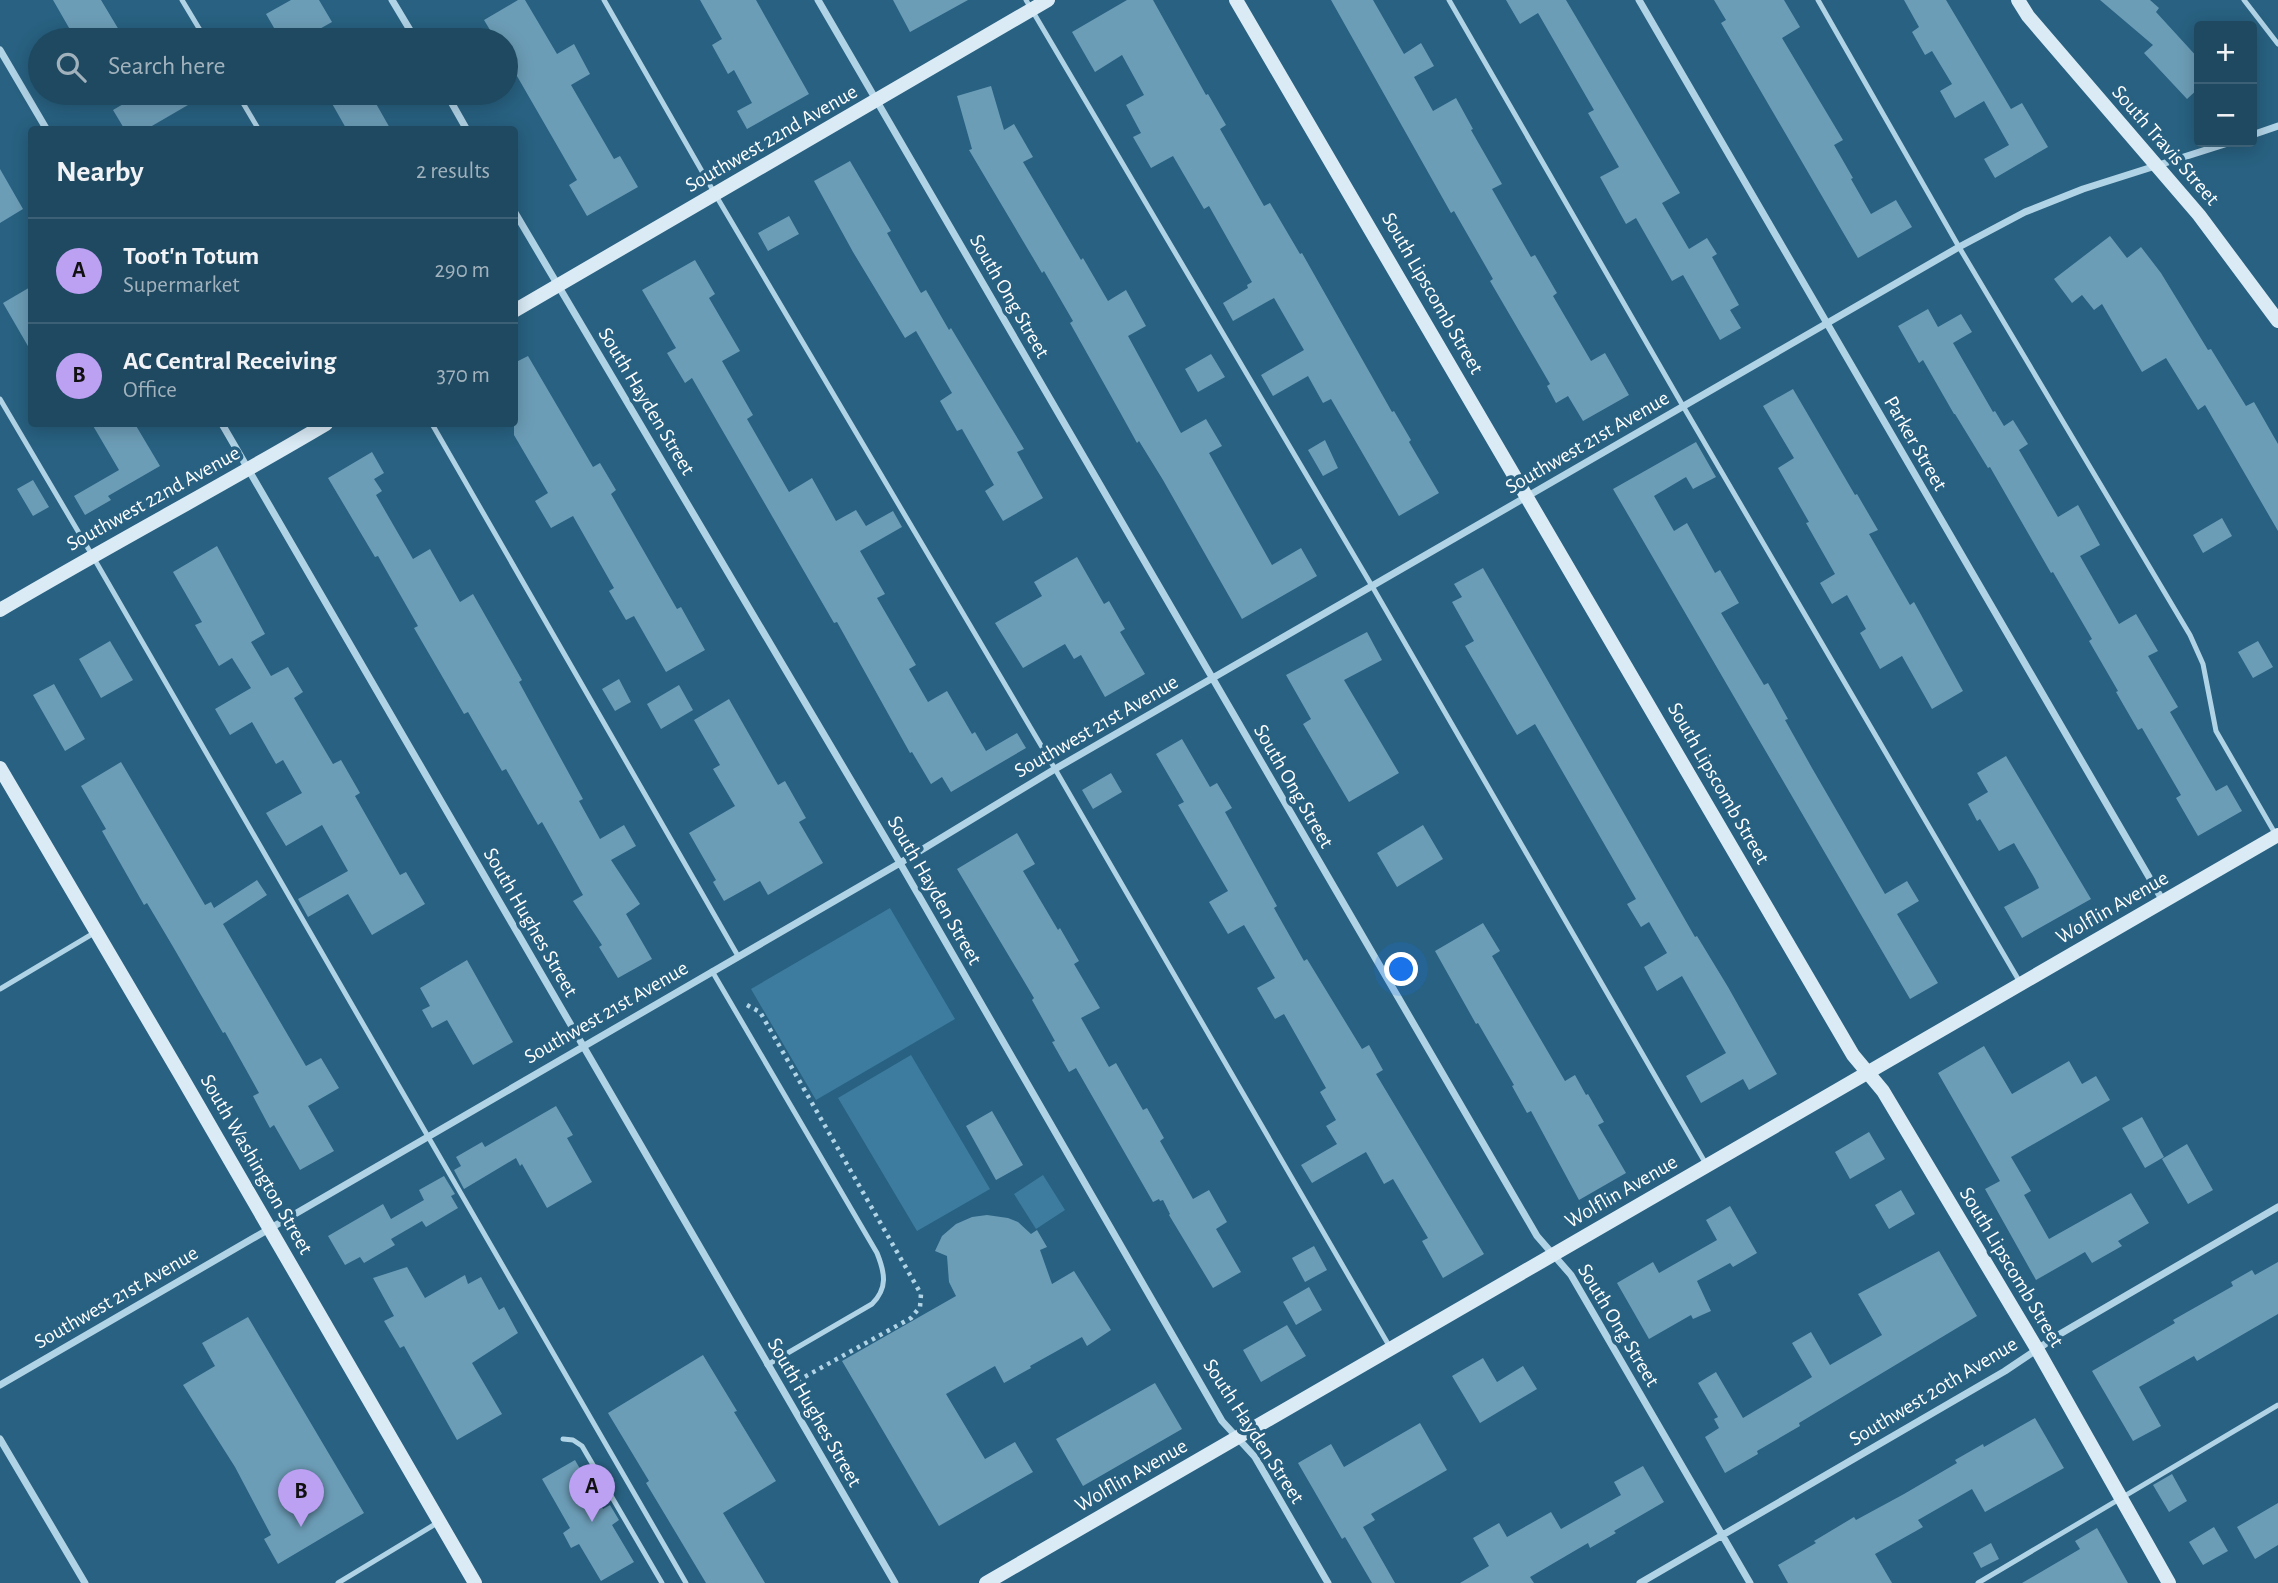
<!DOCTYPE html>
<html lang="en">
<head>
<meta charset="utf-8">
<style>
	:root { --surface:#1e4961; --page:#265067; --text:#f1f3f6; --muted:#a1b2bd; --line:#3c6176; --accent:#bca0f2 }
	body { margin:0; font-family:"Alegreya Sans",sans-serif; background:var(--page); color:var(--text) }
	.controls { position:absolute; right:21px; top:21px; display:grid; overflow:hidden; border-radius:7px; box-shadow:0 4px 18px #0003 }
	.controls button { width:63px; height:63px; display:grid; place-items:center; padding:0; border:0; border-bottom:2px solid var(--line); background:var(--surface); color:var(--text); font:35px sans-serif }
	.you { position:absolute; left:1402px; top:970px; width:24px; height:24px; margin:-18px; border:5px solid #fff; border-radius:50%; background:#1a73e8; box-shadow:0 0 0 10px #1a73e833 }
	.badge { display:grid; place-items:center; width:46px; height:46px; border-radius:50%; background:var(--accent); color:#111; font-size:23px; font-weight:700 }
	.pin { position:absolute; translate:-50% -58px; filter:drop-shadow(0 2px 4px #0008) }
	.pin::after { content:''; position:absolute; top:37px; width:24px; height:21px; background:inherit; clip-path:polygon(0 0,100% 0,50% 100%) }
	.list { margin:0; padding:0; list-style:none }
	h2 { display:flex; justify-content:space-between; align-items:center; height:91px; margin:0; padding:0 28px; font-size:30px }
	h2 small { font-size:23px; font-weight:400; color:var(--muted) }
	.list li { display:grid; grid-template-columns:46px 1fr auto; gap:21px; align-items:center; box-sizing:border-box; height:105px; padding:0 28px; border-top:2px solid var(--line) }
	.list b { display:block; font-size:26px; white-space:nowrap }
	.list p { margin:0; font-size:23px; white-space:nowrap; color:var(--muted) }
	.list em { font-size:23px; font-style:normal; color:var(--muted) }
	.icon { flex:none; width:38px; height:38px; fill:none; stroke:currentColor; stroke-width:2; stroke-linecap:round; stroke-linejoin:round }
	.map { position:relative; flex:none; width:2278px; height:1583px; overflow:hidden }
	.search { position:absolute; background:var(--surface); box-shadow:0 4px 18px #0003; left:28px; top:28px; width:490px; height:77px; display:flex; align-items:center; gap:18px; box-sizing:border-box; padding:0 24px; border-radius:38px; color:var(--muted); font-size:26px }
	.panel { position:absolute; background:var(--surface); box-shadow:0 4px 18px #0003; left:28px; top:126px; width:490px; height:301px; border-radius:7px }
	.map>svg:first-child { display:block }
	.green { fill:#3d7c9f }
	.building { fill:#6c9db7 }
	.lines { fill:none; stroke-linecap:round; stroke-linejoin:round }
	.path { stroke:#b1d3e6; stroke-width:4.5; stroke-dasharray:3.5 5; stroke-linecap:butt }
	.lane { stroke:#b1d3e6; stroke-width:5 }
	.street { stroke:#b1d3e6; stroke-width:7 }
	.secondary { stroke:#daebf6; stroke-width:14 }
	.labels { text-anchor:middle; stroke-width:7; stroke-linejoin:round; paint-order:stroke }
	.street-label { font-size:21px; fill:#fff; stroke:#286181 }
</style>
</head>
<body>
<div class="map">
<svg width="2278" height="1583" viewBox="0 0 2278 1583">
	<rect width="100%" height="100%" fill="#286181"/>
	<path class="green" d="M890 908 955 1019 816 1100 751 989Z
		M911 1055 990 1189 917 1231 838 1098Z
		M1043 1175 1065 1210 1036 1229 1014 1194Z"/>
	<path class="building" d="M53 0H101L125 40H76Z
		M291 0H319L332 22 300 40H281L266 14Z
		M518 0H525L557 54 574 44 590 74 571 85 614 159 620 156 638 187 587 216 569 185 577 180 506 57V40H496L484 20Z
		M700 0H756L809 94 747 129 737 111 752 103 734 70 728 74 712 45 722 39Z
		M893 0H968L910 32Z
		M1127 0H1153L1206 95 1208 94 1226 125 1220 129 1264 206 1270 203 1300 254 1302 253 1392 412 1394 411 1411 440 1409 442 1439 493 1399 516 1331 399 1323 403 1308 376 1273 396 1261 375 1304 350 1274 298 1233 321 1223 303 1248 288 1247 285 1252 282 1209 206 1204 209 1173 156 1151 168 1133 137 1141 133 1126 105 1144 95 1122 55 1095 72 1072 32Z
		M1331 0H1373L1404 54 1421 43 1434 66 1414 77 1433 111 1456 98 1473 129 1471 130 1502 184 1492 189 1531 257 1535 255 1557 293 1553 296 1591 361 1605 353 1629 395 1583 421 1568 396 1556 403 1547 386 1550 384 1490 281 1493 279 1454 211 1451 213Z
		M1506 0H1566L1680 193 1662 203 1689 249 1707 238 1717 254 1712 257 1739 305 1730 310 1741 328 1720 340 1683 275 1672 281 1636 218 1626 224 1600 177 1619 167 1588 113 1594 110 1538 13 1520 24Z
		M1714 0H1784L1800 27 1782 38 1843 140 1834 145 1853 178 1851 179 1871 214 1896 200 1912 227 1858 258 1721 23 1726 20Z
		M1904 0H1946L2011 109 2022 103 2048 147 1995 178 1984 159 2009 145 1984 101 1955 118 1940 91 1952 84 1932 51 1925 55 1912 32 1919 27Z
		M2100 0H2150L2159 8 2156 12 2199 59V88L2187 99 2144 53 2153 45Z
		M991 86 1004 130 1014 124 1033 157 1023 162 1081 260 1083 258 1108 301 1126 290 1146 326 1128 336 1181 433 1206 419 1222 446 1209 453 1272 565 1301 548 1317 576 1242 619 1163 480 1139 441 1137 443 1121 414 1070 323 1073 321 1044 271 1042 273 969 150 972 149 957 96Z
		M142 93H181L188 105 145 130H125L113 110Z
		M326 93H370L391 130H347Z
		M850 161 891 231 887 233 921 293 926 290 949 330 951 328 1024 449 1017 452 1043 498 1003 521 985 491 994 485 962 429 957 431 940 401 952 393 916 331 905 338 853 252 814 181Z
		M0 169 23 209 0 223Z
		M789 216 799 234 768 251 758 233Z
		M2110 236 2127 258 2141 247 2161 273 2208 350 2211 349 2246 406 2254 402 2278 444V531L2205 405 2198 410 2166 358 2142 372 2102 304 2094 310 2082 295 2072 303 2054 279Z
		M695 260 715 294 709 298 740 351 722 361 753 415 747 419 789 492 812 478 836 521 856 510 866 526 893 511 902 527 860 551 885 594 877 598 916 665 909 669 928 702 947 691 972 734 975 732 986 751 1017 733 1026 748 951 792 942 777 931 784 912 752 910 753 837 622 834 623 692 378 685 383 667 353 676 348 642 290Z
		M32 286V353L3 303Z
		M1928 309 1938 327 1961 314 1972 332 1953 343 1993 412 1995 411 2004 426 2013 420 2028 444 2019 450 2058 517 2078 505 2100 545 2080 556 2119 624 2136 614 2158 651 2148 656 2178 707 2170 712 2216 791 2227 785 2242 811 2198 836 2176 798 2181 795 2142 728 2138 730 2116 692 2118 691 2089 641 2092 639 2053 572 2051 573 1990 467 1988 468 1955 414H1954L1923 360 1919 363 1898 326Z
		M1211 354 1225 377 1198 392 1185 369Z
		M528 356 593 467 600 463 616 490 611 494 677 609 681 607 705 650 666 672 634 616 626 620 609 591 614 588 573 516 551 528 535 501 548 493 514 435V363Z
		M1793 389 1855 495 1857 494 1878 530 1869 534 1910 605 1914 602 1963 691 1932 709 1902 656 1880 669 1860 633 1866 629 1847 595 1832 604 1820 583 1835 574 1806 523 1809 522 1778 468 1794 458 1763 406Z
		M92 424H135L160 466 108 496 111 500 85 515 74 496 119 470Z
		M1325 440 1338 468 1323 476 1308 450Z
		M1696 442 1716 477 1693 489 1686 477 1654 496 1674 531 1687 523 1715 573 1720 570 1739 603 1721 613 1764 685 1768 683 1788 719 1785 720 1812 768 1885 894 1907 881 1919 901 1897 914 1938 983 1910 999 1613 489Z
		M372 452 384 473 374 479 382 491 376 495 413 559 430 549 460 602 473 594 522 680 519 682 583 799 579 801 600 839 624 825 636 846 611 860 640 904 626 914 652 959 618 978 599 947 602 945 573 901 583 895 542 822 538 825 506 769 502 771 468 712 464 714 414 628 418 626 378 556 375 557 328 478Z
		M33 480 49 507 33 516 17 489Z
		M2222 518 2232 536 2203 553 2193 535Z
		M217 546 265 634 251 642 271 676 288 667 303 692 294 698 333 764 341 760 360 793 355 796 400 875 406 872 425 904 372 935 348 894 308 917 298 899 348 871 322 825 286 846 266 813 302 793 283 760 276 764 252 722 230 735 215 709 251 688 232 658 219 666 195 625 202 622 173 572Z
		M1077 557 1104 604 1109 601 1125 629 1120 632 1145 674 1105 697 1081 655 1074 659 1065 644 1023 668 995 623 1042 596 1034 582Z
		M1483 568 1695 937 1697 936 1728 987 1777 1074 1749 1090 1743 1079 1701 1103 1686 1076 1726 1053 1682 976 1657 991 1644 967 1667 953 1649 922 1641 927 1627 904 1636 899 1535 724 1517 735 1465 646 1474 641 1452 602 1462 597 1454 584Z
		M1367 632 1382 660 1344 680 1399 773 1349 802 1303 724 1311 719 1286 675Z
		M110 641 133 680 101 698 79 659Z
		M2258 641 2273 667 2253 678 2238 652Z
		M619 679 631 702 615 711 602 689Z
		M54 684 85 739 65 751 33 695Z
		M679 685 693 710 661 729 647 704Z
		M729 699 778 785 785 781 806 818 799 822 823 863 768 895 760 881 724 901 713 882 716 880 689 833 735 806 713 769 720 765 694 720Z
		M1182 739 1210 787 1217 783 1232 808 1225 812 1277 906 1274 908 1304 961 1307 959 1362 1049 1369 1045 1383 1070 1376 1074 1484 1254 1443 1278 1422 1241 1428 1238 1393 1179 1384 1184 1366 1152 1312 1183 1301 1165 1337 1144 1326 1126 1336 1120 1320 1092 1326 1088 1284 1014 1275 1019 1257 988 1275 978 1244 925 1228 934 1209 902 1228 891 1178 805 1184 802 1156 754Z
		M2006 756 2091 899 2022 938 2004 907 2039 888 2035 879 2014 843 1999 851 1980 819 1977 821 1968 804 1988 792 1977 773Z
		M121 762 205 905 211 902 214 908 257 880 267 895 223 924 306 1066 321 1058 339 1088 308 1106 334 1151 300 1170 274 1125 270 1128 253 1096 259 1093 225 1032 223 1033 172 945 147 903 144 905 102 831 106 829 81 786Z
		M1111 773 1122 792 1093 809 1082 790Z
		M1423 825 1443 859 1397 887 1377 853Z
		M1017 833 1035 864 1023 871 1058 930 1060 928 1079 961 1074 964 1100 1008 1081 1018 1109 1067 1116 1063 1143 1110 1147 1108 1164 1138 1160 1141 1193 1199 1209 1190 1227 1222 1216 1229 1241 1272 1213 1288 1169 1215 1170 1214 1163 1200 1160 1201 1159 1199 1153 1202 1076 1068 1069 1072 1052 1042 1055 1041 1032 1000 1034 998 957 869Z
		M1483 923 1500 951 1492 956 1565 1081 1575 1075 1586 1095 1588 1094 1604 1122 1598 1125 1626 1173 1579 1200 1531 1111 1527 1113 1512 1086 1514 1085 1478 1023 1476 1024 1435 951Z
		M467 960 513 1042 473 1065 447 1020 432 1028 422 1010 430 1006 420 988Z
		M1984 1046 2012 1094 2069 1061 2082 1084 2096 1076 2110 1100 2011 1157 2031 1191 2024 1195 2049 1239 2131 1193 2149 1223 2118 1241 2122 1246 2092 1263 2085 1252 2036 1280 1985 1189 2000 1181 1938 1073Z
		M556 1106 573 1135 567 1138 592 1182 547 1208 522 1164 520 1166 516 1158 464 1189 454 1170 461 1166 456 1157 482 1142 485 1147Z
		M992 1111 1023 1165 996 1180 966 1126Z
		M2142 1117 2164 1157 2145 1168 2122 1128Z
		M1869 1132 1885 1159 1850 1179 1835 1152Z
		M2187 1144 2213 1190 2188 1204 2162 1159Z
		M444 1176 455 1194 451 1196 458 1208 426 1227 422 1221 391 1239 395 1245 364 1263 360 1257 345 1265 328 1236 383 1204 391 1219 424 1200 419 1190Z
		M1901 1190 1915 1214 1889 1229 1875 1205Z
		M1730 1206 1757 1253 1733 1267 1730 1263 1697 1281 1711 1311 1693 1319 1691 1315 1649 1339 1617 1283 1653 1262 1659 1273 1717 1240 1706 1220Z
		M987 1215 1008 1218 1018 1222 1031 1234 1037 1230 1047 1247 1040 1250 1052 1284 1074 1271 1111 1330 1087 1346 1082 1337 1030 1366 1031 1368 1004 1383 995 1366 946 1394 985 1459 1015 1442 1033 1472 939 1526 842 1361 956 1296 949 1282 947 1256 935 1251 942 1236 956 1224 972 1217Z
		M1314 1246 1327 1270 1305 1282 1292 1258Z
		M1939 1251 1977 1316 1799 1423 1800 1426 1757 1451 1758 1454 1725 1473 1705 1437 1719 1428 1714 1419 1718 1417 1698 1383 1716 1372 1743 1418 1812 1377 1792 1343 1811 1332 1830 1365 1882 1335 1858 1294Z
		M2278 1262V1314L2197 1361 2194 1356 2139 1387 2161 1426 2133 1441 2092 1371 2175 1323 2173 1320 2233 1286 2231 1282 2252 1270 2255 1275Z
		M407 1267 425 1298 465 1275 468 1284 481 1277 499 1310 504 1307 518 1333 472 1363 502 1414 457 1440 404 1346 400 1348 384 1321 394 1316 373 1278Z
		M1309 1287 1322 1310 1296 1325 1283 1302Z
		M248 1317 364 1513 278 1564 264 1539 271 1535 235 1467 183 1385 215 1366 202 1343Z
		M1287 1325 1306 1356 1261 1382 1243 1350Z
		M703 1355 737 1411 734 1412 776 1481 723 1513 765 1583H706L646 1483 649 1481 608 1413Z
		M1483 1358 1497 1382 1523 1366 1537 1389 1480 1423 1452 1376Z
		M1155 1383 1182 1429 1083 1486 1056 1439Z
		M2035 1418 2064 1468 1985 1512 1972 1489 1918 1520 1923 1527 1875 1554 1892 1583H1788L1778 1565 1816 1543 1814 1541 1854 1517 1856 1520 1904 1494 1957 1463 1955 1460 1983 1444 1984 1447Z
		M1420 1423 1447 1470 1371 1514 1375 1520 1363 1527 1395 1583H1372L1345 1537 1342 1539 1298 1463 1331 1444 1344 1467Z
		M575 1460 603 1509 610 1505 619 1520 612 1525 634 1562 601 1581 579 1544 571 1548 563 1533 570 1528 542 1479Z
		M1643 1466 1664 1502 1614 1531 1616 1533 1590 1548 1588 1543 1530 1577 1534 1583H1460L1489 1566 1473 1538 1499 1523 1507 1537 1551 1512 1561 1529 1621 1495 1614 1482Z
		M2172 1474 2187 1501 2169 1512 2153 1485Z
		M2278 1503V1545L2255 1559 2237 1527Z
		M2214 1527 2228 1551 2203 1565 2189 1542Z
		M2097 1528 2128 1583H2022L2080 1549 2075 1541Z
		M1991 1543 1999 1559 1981 1568 1973 1553Z"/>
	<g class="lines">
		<path class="path" d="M747 1005 760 1012 921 1294 920 1307 911 1318 799 1380"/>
		<path class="lane" d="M182 0 206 40
			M604 0 715 194 1055 769 1391 1349
			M1026 0 1372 586 1706 1164
			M1449 0 1683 406 2021 984
			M1818 0 1959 247 2190 635 2203 664 2216 731 2276 835
			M2244 0 2278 44
			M237 93 259 130
			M0 399 92 555 686 1583
			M432 424 738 956
			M712 971 877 1253C885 1273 888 1288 872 1304L767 1365
			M0 989 94 933
			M563 1439 573 1440 582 1446 662 1583
			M338 1583 437 1523
			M1978 1583 2278 1405"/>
		<path class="street" d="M392 0 416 40
			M818 0 1537 1236 1571 1275 1750 1583
			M1639 0 2163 901
			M0 50 47 130
			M446 93 467 130
			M2252 135 2278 126
			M514 211 900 863 1222 1421 1255 1457 1328 1583
			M222 424 895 1583
			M0 1385 900 863 1055 769 1959 247 2025 212 2083 189 2231 142
			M0 1439 85 1583
			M1640 1583 2005 1371 2060 1334 2278 1207"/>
		<path class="secondary" d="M1236 0 1853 1055 1883 1091 2037 1349 2169 1583
			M2018 0 2028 16 2199 215 2278 321
			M514 311 1048 0
			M0 610C108 546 218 488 326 424
			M0 768 180 1074 475 1583
			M986 1583 2278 835"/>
	</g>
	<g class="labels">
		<g class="street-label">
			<text transform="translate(771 138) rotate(-30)" y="7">Southwest 22nd Avenue</text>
			<text transform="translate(2166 145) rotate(49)" y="7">South Travis Street</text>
			<text transform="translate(1433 293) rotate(60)" y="7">South Lipscomb Street</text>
			<text transform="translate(1010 296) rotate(60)" y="7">South Ong Street</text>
			<text transform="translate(647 401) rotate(59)" y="7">South Hayden Street</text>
			<text transform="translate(1587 442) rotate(-30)" y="7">Southwest 21st Avenue</text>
			<text transform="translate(1916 443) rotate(60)" y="7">Parker Street</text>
			<text transform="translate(153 498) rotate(-29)" y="7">Southwest 22nd Avenue</text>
			<text transform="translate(1096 726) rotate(-30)" y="7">Southwest 21st Avenue</text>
			<text transform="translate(1719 783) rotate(60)" y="7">South Lipscomb Street</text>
			<text transform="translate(1294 786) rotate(60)" y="7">South Ong Street</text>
			<text transform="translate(935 890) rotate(60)" y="7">South Hayden Street</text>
			<text transform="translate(2112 907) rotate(-30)" y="7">Wolflin Avenue</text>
			<text transform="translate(531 922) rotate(60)" y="7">South Hughes Street</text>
			<text transform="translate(606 1012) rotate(-30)" y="7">Southwest 21st Avenue</text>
			<text transform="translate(257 1164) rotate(60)" y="7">South Washington Street</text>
			<text transform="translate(1621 1191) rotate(-30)" y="7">Wolflin Avenue</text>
			<text transform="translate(2012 1267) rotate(59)" y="7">South Lipscomb Street</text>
			<text transform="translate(116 1297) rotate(-30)" y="7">Southwest 21st Avenue</text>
			<text transform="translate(1619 1325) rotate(59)" y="7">South Ong Street</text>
			<text transform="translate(1933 1391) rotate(-31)" y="7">Southwest 20th Avenue</text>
			<text transform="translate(815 1412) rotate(60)" y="7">South Hughes Street</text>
			<text transform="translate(1254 1431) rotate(57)" y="7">South Hayden Street</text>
			<text transform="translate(1131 1475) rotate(-30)" y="7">Wolflin Avenue</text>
		</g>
	</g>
</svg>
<div class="controls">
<button>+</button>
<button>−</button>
</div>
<div class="you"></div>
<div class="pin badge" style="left:592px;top:1522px">A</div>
<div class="pin badge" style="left:301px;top:1527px">B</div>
<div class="search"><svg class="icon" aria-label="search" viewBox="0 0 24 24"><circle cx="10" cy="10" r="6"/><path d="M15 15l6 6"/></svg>Search here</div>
<section class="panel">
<h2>Nearby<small>2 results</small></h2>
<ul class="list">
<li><span class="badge">A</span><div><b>Toot'n Totum</b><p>Supermarket</p></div><em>290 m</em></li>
<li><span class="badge">B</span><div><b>AC Central Receiving</b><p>Office</p></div><em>370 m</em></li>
</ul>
</section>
</div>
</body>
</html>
